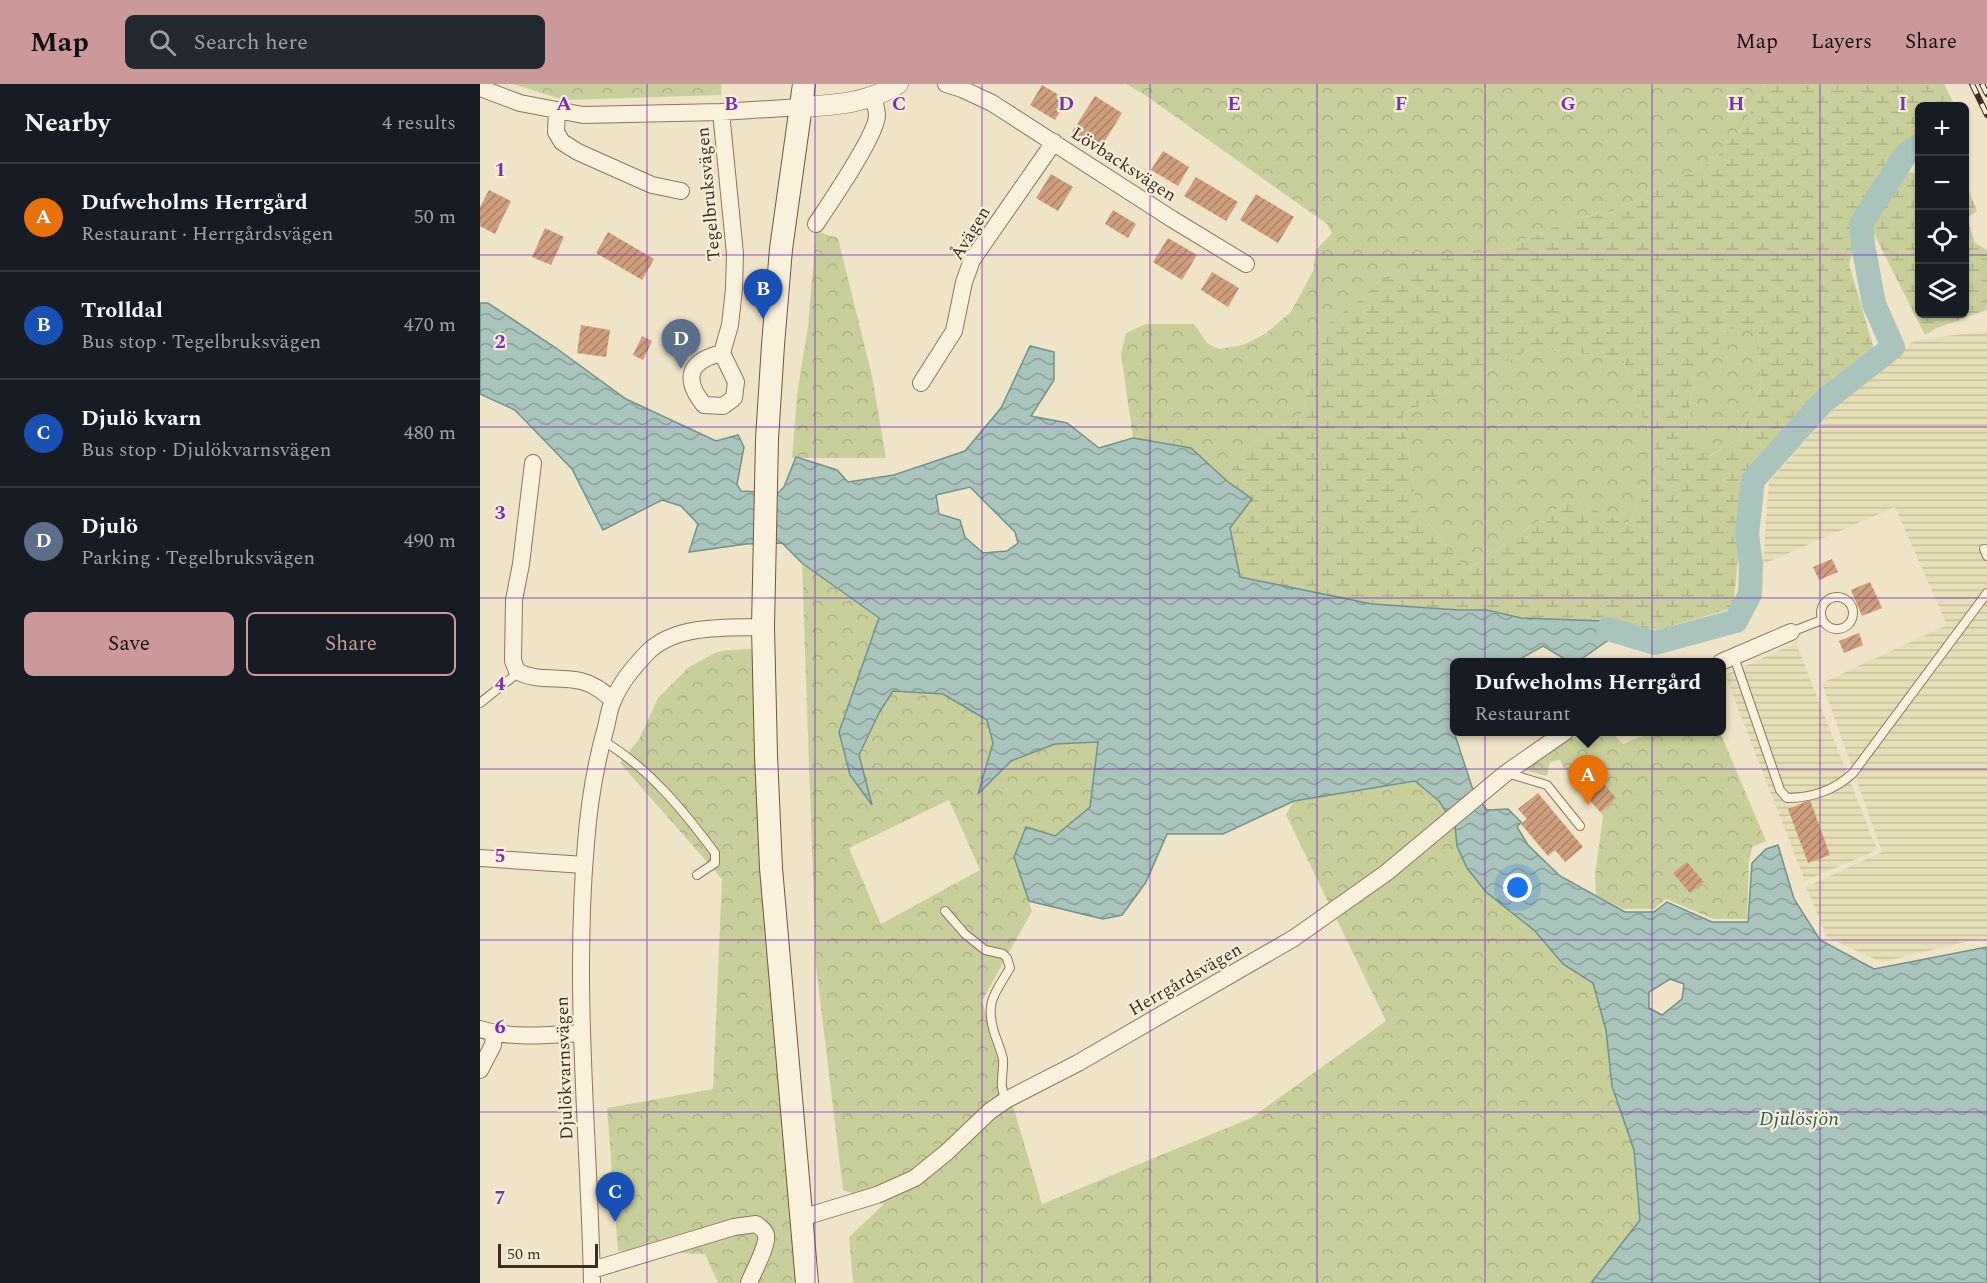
<!DOCTYPE html>
<html lang="en">
<head>
<meta charset="utf-8">
<style>
	:root { --surface:#171b24; --page:#242831; --text:#f1f3f6; --muted:#9ea1a6; --line:#363941; --accent:#cc999b }
	body { margin:0; font-family:Spectral,serif; background:var(--page); color:var(--text) }
	.controls { position:absolute; right:18px; top:18px; display:grid; overflow:hidden; border-radius:9px; box-shadow:0 2px 4px #0004 }
	.controls button { width:54px; height:54px; display:grid; place-items:center; padding:0; border:0; border-bottom:2px solid var(--line); background:var(--surface); color:var(--text); font:30px sans-serif }
	.scale { position:absolute; left:18px; bottom:15px; width:100px; box-sizing:border-box; padding-left:6px; border:3px solid #3d2e20; border-top:0; font-size:16px; line-height:21px; white-space:nowrap; color:#3d2e20; -webkit-text-stroke:4px #f7eed8; paint-order:stroke }
	.you { position:absolute; left:1038px; top:804px; width:21px; height:21px; margin:-15px; border:4px solid #fff; border-radius:50%; background:#1a73e8; box-shadow:0 0 0 9px #1a73e833 }
	.badge { display:grid; place-items:center; width:39px; height:39px; border-radius:50%; background:var(--accent); color:#fff; font-size:20px; font-weight:700 }
	.pin { position:absolute; translate:-50% -50px; filter:drop-shadow(0 2px 3px #0008) }
	.pin::after { content:''; position:absolute; top:32px; width:21px; height:18px; background:inherit; clip-path:polygon(0 0,100% 0,50% 100%) }
	.popup { position:absolute; left:970px; top:574px; width:276px; height:78px; box-sizing:border-box; display:grid; place-content:center; border-radius:9px; background:var(--surface); filter:drop-shadow(0 2px 4px #0005); font-size:20px; white-space:nowrap; color:var(--muted) }
	.popup b { font-size:22px; color:var(--text) }
	.popup::after { content:''; position:absolute; left:50%; top:100%; margin-left:-12px; border:12px solid transparent; border-top-color:var(--surface) }
	.list { margin:0; padding:0; list-style:none }
	h2 { display:flex; justify-content:space-between; align-items:center; height:78px; margin:0; padding:0 24px; font-size:26px }
	h2 small { font-size:20px; font-weight:400; color:var(--muted) }
	.list li { display:grid; grid-template-columns:39px 1fr auto; gap:18px; align-items:center; box-sizing:border-box; height:108px; padding:0 24px; border-top:2px solid var(--line) }
	.list b { display:block; font-size:22px; white-space:nowrap }
	.list p { margin:0; font-size:20px; white-space:nowrap; color:var(--muted) }
	.list em { font-size:20px; font-style:normal; color:var(--muted) }
	.actions { display:flex; gap:12px; padding:18px 24px }
	.actions a { flex:1; padding:14px 0; border:2px solid var(--accent); border-radius:9px; text-align:center; font-size:21px; color:var(--accent) }
	.actions .main { background:var(--accent); color:#111 }
	.icon { flex:none; width:33px; height:33px; fill:none; stroke:currentColor; stroke-width:2; stroke-linecap:round; stroke-linejoin:round }
	.map { position:relative; flex:none; width:1507px; height:1199px; overflow:hidden }
	header { display:flex; align-items:center; gap:36px; box-sizing:border-box; height:84px; padding:0 30px; background:var(--accent); color:#111 }
	header strong { font-size:28px }
	nav { display:flex; gap:33px; margin-inline-start:auto; font-size:21px }
	.search { width:420px; height:54px; background:var(--page); display:flex; align-items:center; gap:15px; box-sizing:border-box; padding:0 21px; border-radius:9px; color:var(--muted); font-size:22px }
	main { display:flex }
	aside { flex:1; background:var(--surface) }
	.map>svg:first-child { display:block }
	.farmland { fill:url(#farmland-rules) }
	.forest { fill:url(#forest-crowns); fill-rule:evenodd }
	.wetland { fill:url(#wetland-marsh); fill-rule:evenodd }
	.water { fill:url(#water-waves); stroke:#6f938a; stroke-width:1.5; fill-rule:evenodd }
	.lines { fill:none; stroke-linecap:round; stroke-linejoin:round }
	.river { stroke:#a9c4bc; stroke-width:24 }
	.building { fill:url(#building-hatch) }
	.service-casing { stroke:#8d765c; stroke-width:10 }
	.minor-casing { stroke:#8d765c; stroke-width:18 }
	.tertiary-casing { stroke:#8d765c; stroke-width:21 }
	.secondary-casing { stroke:#6f573f; stroke-width:24 }
	.service { stroke:#faf1dc; stroke-width:8 }
	.minor { stroke:#faf1dc; stroke-width:16 }
	.tertiary { stroke:#faf1dc; stroke-width:20 }
	.secondary { stroke:#faf1dc; stroke-width:22 }
	.rail-casing { stroke:#3d2e20; stroke-width:6 }
	.rail { stroke:#f7eed8; stroke-width:4; stroke-dasharray:11; stroke-linecap:butt }
	.grid { fill:none; stroke:#7b2cbf; stroke-width:1.5; stroke-opacity:0.55 }
	.labels { text-anchor:middle; stroke-width:4.5; stroke-linejoin:round; paint-order:stroke }
	.street-label { font-size:18px; fill:#3d2e20; stroke:#f7eed8 }
	.water-label { font-size:20px; font-style:italic; fill:#2f5d5a; stroke:#f7eed8 }
	.grid-label { font-size:20px; text-anchor:middle; font-weight:bold; fill:#7b2cbf; stroke:#f7eed8; stroke-width:4.5; stroke-linejoin:round; paint-order:stroke }
</style>
</head>
<body>
<header>
<strong>Map</strong>
<div class="search"><svg class="icon" aria-label="search" viewBox="0 0 24 24"><circle cx="10" cy="10" r="6"/><path d="M15 15l6 6"/></svg>Search here</div>
<nav><a>Map</a><a>Layers</a><a>Share</a></nav>
</header>
<main>
<aside>
<h2>Nearby<small>4 results</small></h2>
<ul class="list">
<li><span class="badge" style="background:#e8710a">A</span><div><b>Dufweholms Herrgård</b><p>Restaurant · Herrgårdsvägen</p></div><em>50 m</em></li>
<li><span class="badge" style="background:#1a4fb4">B</span><div><b>Trolldal</b><p>Bus stop · Tegelbruksvägen</p></div><em>470 m</em></li>
<li><span class="badge" style="background:#1a4fb4">C</span><div><b>Djulö kvarn</b><p>Bus stop · Djulökvarnsvägen</p></div><em>480 m</em></li>
<li><span class="badge" style="background:#5c6f8a">D</span><div><b>Djulö</b><p>Parking · Tegelbruksvägen</p></div><em>490 m</em></li>
</ul>
<div class="actions"><a class="main">Save</a><a>Share</a></div>
</aside>
<div class="map">
<svg width="1507" height="1199" viewBox="0 0 1507 1199">
	<defs>
		<pattern id="farmland-rules" width="6" height="5" patternUnits="userSpaceOnUse" patternTransform="scale(1.5)"><rect width="6" height="5" fill="#e6deb5"/><path d="M0 2.5h6" fill="none" stroke="#c6bf9b"/></pattern>
		<pattern id="forest-crowns" width="20" height="18" patternUnits="userSpaceOnUse" patternTransform="scale(1.5)"><rect width="20" height="18" fill="#c9cf9b"/><path d="M2 6a3 3 0 1 1 6 0M12 15a3 3 0 1 1 6 0" fill="none" stroke="#aeb285"/></pattern>
		<pattern id="wetland-marsh" width="20" height="14" patternUnits="userSpaceOnUse" patternTransform="scale(1.5)"><rect width="20" height="14" fill="#c9cf9b"/><path d="M1 5h8M5 5V1M11 12h8M15 12V8" fill="none" stroke="#aeb285"/></pattern>
		<pattern id="water-waves" width="16" height="10" patternUnits="userSpaceOnUse" patternTransform="scale(1.5)"><rect width="16" height="10" fill="#a9c4bc"/><path d="M0 5q4-4 8 0t8 0" fill="none" stroke="#8ba098"/></pattern>
		<pattern id="building-hatch" width="6" height="6" patternUnits="userSpaceOnUse" patternTransform="scale(1.5)"><rect width="6" height="6" fill="#cf9f7d"/><path d="M-1 1l2-2M0 6l6-6M5 7l2-2" fill="none" stroke="#a98266"/></pattern>
	</defs>
	<rect width="100%" height="100%" fill="#f0e4c8"/>
	<path class="farmland" d="M1507 247V853L1401 878 1347 853 1326 803 1402 768 1342 599 1467 541 1415 423 1283 480 1289 398 1354 324 1435 256Z
		M1316 559 1397 766 1325 797 1245 591Z"/>
	<path class="forest" d="M33 0H241V11L84 16Z
		M646 0H1285L1261 45 1232 78 1131 128 1093 135 1015 169 968 170 837 249 835 271 823 329 769 361 747 397 711 364 653 354 641 270 646 249 666 240H714L727 259 739 265 763 261 785 250 811 228 833 187 836 166 852 149 847 140 662 9Z
		M336 147 358 154 392 292 406 374H312L317 310 328 243Z
		M1251 244 1278 245 1281 302 1258 356 1227 373 1208 344 1214 289Z
		M1055 263 1143 275 1181 384 1147 440 1091 415 987 486 937 426 923 330Z
		M322 479 399 535 359 648 391 719 379 671 400 627 413 607 463 610 507 636 513 659 499 709 531 677 575 660 618 658 610 723 575 752 546 743 534 773 552 827 502 917 562 1120 771 1034 906 937 806 731 814 717 934 697 959 717 976 741 977 762 987 784 1006 808 1055 847 1083 880 1113 899 1126 946 1132 1002 1154 1066 1160 1136 1111 1199H373L369 1153 404 1120 363 1106 336 882ZM469 716 500 786 401 840 369 764Z
		M272 565 318 1199H238L225 1170 138 1167 127 1024 233 1005 242 795 140 679 159 655 178 614 209 583 237 568 247 566Z
		M1103 648H1132L1143 660 1173 648H1240L1286 757 1272 763 1269 778 1267 835H1234L1186 815 1174 825H1143L1116 811 1115 791 1123 732 1089 694 1080 676 1070 678 1067 692 1044 686 1051 677Z"/>
	<path class="wetland" d="M1285 0H1464L1475 22H1440L1439 54 1413 82 1384 131 1369 180 1394 265 1296 353 1267 390 1253 524 1178 546 1123 537 1041 534 1007 526H979L892 520 760 493 750 444 747 397 769 361 823 329 835 271 837 249 905 196 968 170 1015 169 1093 135 1131 128 1232 78 1261 45ZM1251 245H1278L1281 303 1258 356 1228 373 1208 344 1214 290ZM1055 263 1143 275 1181 384 1147 440 1091 415 987 486 937 426 923 330Z
		M1418 88 1439 89 1440 230H1484L1485 97 1497 127 1487 134 1495 159 1507 166V226L1457 244 1445 251 1388 138Z"/>
	<path class="water" d="M0 219H8L76 264 146 315 236 357 258 351 264 363 257 400 261 407 298 409 304 403 316 373 357 386 368 398 414 391 485 367 521 324 550 262 574 268V296L551 332 587 339 619 364 653 354 711 364 747 397 772 415 750 444 760 493 892 520 979 526H1007L1041 534 1123 537 1128 545 1130 555 1097 578H1090L1063 562 1040 575 1038 578H974V648L994 709 1007 726 1028 725 1041 738 1037 743 1048 761 1080 792 1145 828H1174L1187 818 1232 838H1268L1272 779 1286 765 1298 761 1314 815 1340 856 1394 885 1507 863V1199H1111L1160 1136 1154 1066 1132 1002 1126 946 1113 899 1083 880 1055 847 1006 808 987 784 977 762 975 741 959 717 935 697 814 717 743 750H687L666 798 642 831 623 835 549 817 534 773 546 743 575 752 610 723 618 658 575 660 531 677 498 710 513 659 507 636 463 610 413 607 400 627 379 671 392 721 370 691 359 648 399 534 322 479 302 459 266 460 209 468 218 440 201 422 182 416 123 446 92 385 35 326 0 310ZM490 403 535 448 538 459 527 467 503 469 485 453 480 436 459 430 456 411ZM1190 895 1204 900 1202 915 1182 931 1169 924V908Z"/>
	<g class="lines">
		<path class="river" d="M1128 545 1175 559 1256 537 1270 510 1271 480 1267 450 1273 396 1344 317 1413 263 1394 220 1383 161 1381 140 1426 70 1440 61"/>
	</g>
	<path class="building" d="M562 1 587 16 575 36 550 21Z
		M615 12 642 29 620 65 592 48Z
		M683 67 709 83 698 102 671 86Z
		M571 90 593 103 578 127 556 114Z
		M716 93 758 118 746 137 704 112Z
		M9 106 31 117 15 150 0 142V123Z
		M776 110 814 133 798 159 760 136Z
		M633 126 656 140 648 154 625 140Z
		M65 144 84 153 71 181 52 173Z
		M128 148 174 175 162 196 116 169Z
		M688 154 717 171 702 196 673 178Z
		M732 188 759 204 748 223 721 206Z
		M101 241 130 246 126 273 97 269Z
		M162 252 172 257 163 276 153 271Z
		M1352 475 1358 488 1339 496 1333 483Z
		M1390 498 1402 524 1382 532 1371 506Z
		M1379 549 1383 561 1364 569 1359 557Z
		M1108 682 1136 714 1121 728 1092 696Z
		M1058 709 1103 763 1085 778 1075 766 1068 772 1041 740 1047 735 1038 725Z
		M1330 716 1350 771 1328 779 1308 725Z
		M1207 778 1224 798 1210 809 1193 789Z"/>
	<g class="lines">
		<defs>
			<path id="service" d="M1504 465 1507 472
				M1341 529a16 16 0 1 1 32 0a16 16 0 1 1-32 0Z
				M1311 548 1342 536
				M1254 573 1300 706 1307 714C1331 714 1355 706 1373 689L1507 509
				M0 619 39 588
				M122 656C169 684 203 726 235 769V779L217 791
				M1027 689 1067 701 1100 742
				M465 827 485 850 505 866 523 870 527 874 530 884C515 909 505 918 514 948 517 957 521 966 523 975 524 991 518 1001 526 1016"/>
			<path id="minor" d="M466 0 482 5 512 19 692 135 766 180
				M0 4 40 19 103 31 241 28 322 23
				M77 27 76 48 82 58 98 68 172 101 201 107
				M241 28 255 170 254 205 250 241 242 269 256 298 254 314 243 322 224 321C203 295 208 277 242 269
				M336 140C349 120 397 51 397 31 397 25 394 18 393 12
				M441 299 474 247 484 198 492 176 574 58
				M53 379 41 480 34 516 33 577 37 587C56 598 79 592 101 597 114 600 123 608 133 616
				M1241 578 1311 548
				M0 774 104 781
				M0 945C32 955 69 951 102 949
				M0 986 13 961 14 950
				M321 1134 397 1111 435 1094 467 1068 510 1027 526 1016 598 979 814 854 906 789 1026 689 1085 648
				M112 1186 254 1143 276 1140C280 1143 285 1146 286 1151 288 1162 273 1188 269 1199
				M112 1199C109 1052 93 906 106 759 109 720 115 682 126 643 128 635 129 625 133 617 140 599 156 580 170 566 199 540 248 544 283 543"/>
			<path id="tertiary" d="M322 23C355 21 389 19 418 0"/>
			<path id="secondary" d="M324 0 301 165 293 261 287 355 283 543 286 671 291 784 327 1199"/>
		</defs>
		<use href="#service" class="service-casing"/>
		<use href="#minor" class="minor-casing"/>
		<use href="#tertiary" class="tertiary-casing"/>
		<use href="#secondary" class="secondary-casing"/>
		<use href="#service" class="service"/>
		<use href="#minor" class="minor"/>
		<use href="#tertiary" class="tertiary"/>
		<use href="#secondary" class="secondary"/>
		<defs>
			<path id="rail" d="M1492 0 1507 31
				M1502 0 1507 10"/>
		</defs>
		<use href="#rail" class="rail-casing"/>
		<use href="#rail" class="rail"/>
	</g>
	<path class="grid" d="M167 0V1199M335 0V1199M502 0V1199M670 0V1199M837 0V1199M1005 0V1199M1172 0V1199M1340 0V1199M0 171H1440M1484 171H1507M0 343H1507M0 514H1507M0 685H1507M0 856H1507M0 1028H1507"/>
	<g class="labels">
		<g class="street-label">
			<text transform="translate(644 80) rotate(33)" y="6">Lövbacksvägen</text>
			<text transform="translate(228 110) rotate(-95)" y="6">Tegelbruksvägen</text>
			<text transform="translate(490 149) rotate(-59)" y="6">Åvägen</text>
			<text transform="translate(705 895) rotate(-30)" y="6">Herrgårdsvägen</text>
			<text transform="translate(84 984) rotate(-92)" y="6">Djulökvarnsvägen</text>
		</g>
		<g class="water-label">
			<text x="1319" y="1041">Djulösjön</text>
		</g>
	</g>
	<g class="grid-label">
		<text x="84" y="26">A</text>
		<text x="251" y="26">B</text>
		<text x="419" y="26">C</text>
		<text x="586" y="26">D</text>
		<text x="754" y="26">E</text>
		<text x="921" y="26">F</text>
		<text x="1088" y="26">G</text>
		<text x="1256" y="26">H</text>
		<text x="1423" y="26">I</text>
		<text x="20" y="92">1</text>
		<text x="20" y="264">2</text>
		<text x="20" y="435">3</text>
		<text x="20" y="606">4</text>
		<text x="20" y="778">5</text>
		<text x="20" y="949">6</text>
		<text x="20" y="1120">7</text>
	</g>
</svg>
<div class="controls">
<button>+</button>
<button>−</button>
<button><svg class="icon" aria-label="locate" viewBox="0 0 24 24"><circle cx="12" cy="12" r="6"/><path d="M12 2v4M12 18v4M2 12h4M18 12h4"/></svg></button>
<button><svg class="icon" aria-label="layers" viewBox="0 0 24 24"><path d="M12 4l9 5-9 5-9-5zM3 14l9 5 9-5"/></svg></button>
</div>
<div class="scale">50 m</div>
<div class="you"></div>
<div class="pin badge" style="left:1108px;top:721px;background:#e8710a">A</div>
<div class="popup"><b>Dufweholms Herrgård</b>Restaurant</div>
<div class="pin badge" style="left:283px;top:235px;background:#1a4fb4">B</div>
<div class="pin badge" style="left:135px;top:1138px;background:#1a4fb4">C</div>
<div class="pin badge" style="left:201px;top:285px;background:#5c6f8a">D</div>
</div>
</main>
</body>
</html>
